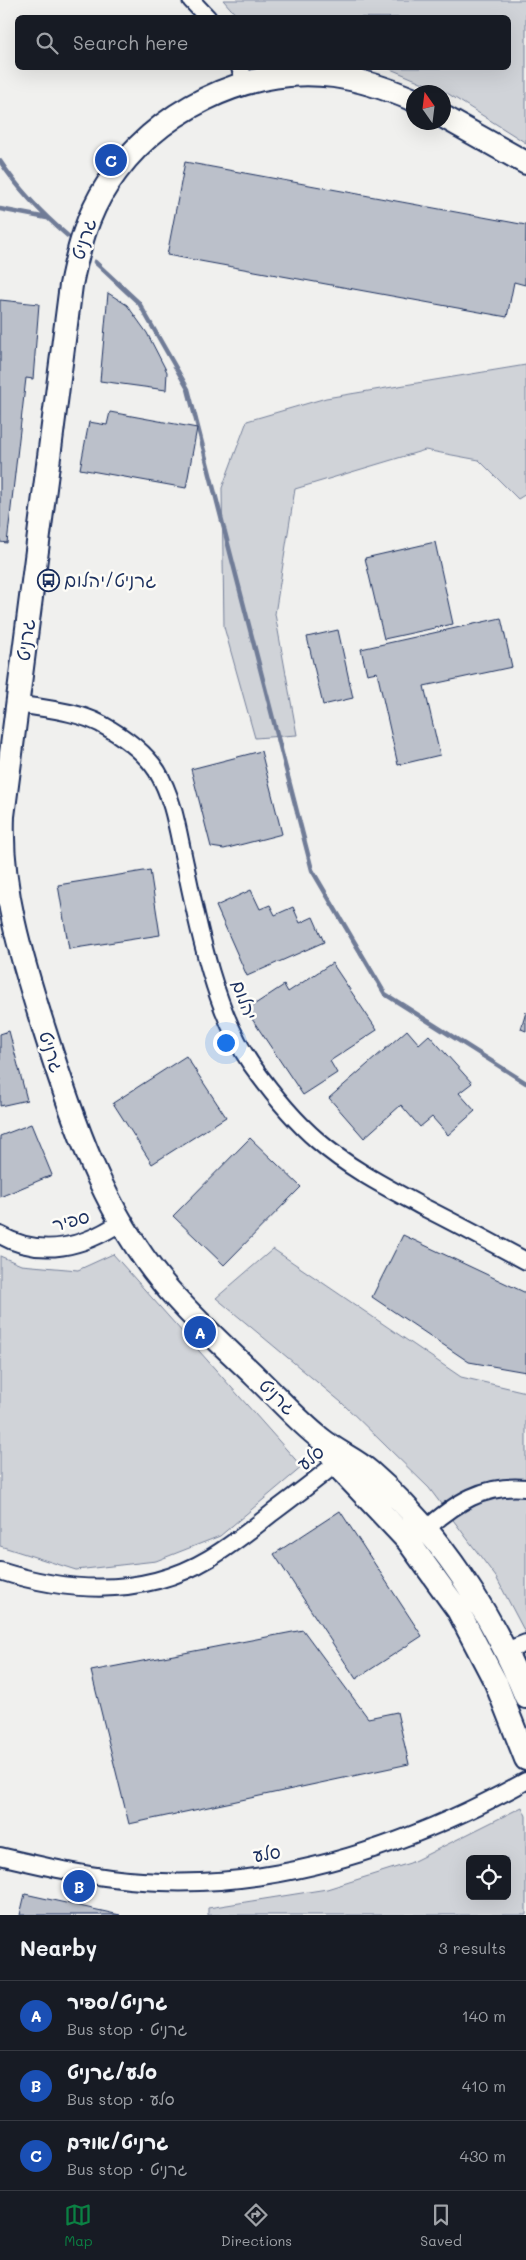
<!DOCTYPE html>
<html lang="en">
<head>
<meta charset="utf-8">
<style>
	:root { --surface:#171b24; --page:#242831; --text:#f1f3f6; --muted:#9ea1a6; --line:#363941; --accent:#0b8043 }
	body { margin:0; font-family:Mali,"Playpen Sans Hebrew",sans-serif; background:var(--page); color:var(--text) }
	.controls { position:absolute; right:15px; bottom:15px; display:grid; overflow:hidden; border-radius:8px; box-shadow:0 5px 20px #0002 }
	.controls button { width:45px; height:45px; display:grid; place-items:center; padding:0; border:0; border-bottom:1px solid var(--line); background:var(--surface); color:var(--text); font:25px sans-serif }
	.compass { position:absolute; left:406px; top:85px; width:45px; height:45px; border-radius:50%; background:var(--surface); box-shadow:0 5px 20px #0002; rotate:346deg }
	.you { position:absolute; left:225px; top:1042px; width:18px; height:18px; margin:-12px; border:4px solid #fff; border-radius:50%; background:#1a73e8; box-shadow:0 0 0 8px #1a73e833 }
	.badge { display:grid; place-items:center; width:32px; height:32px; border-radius:50%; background:var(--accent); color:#fff; font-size:16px; font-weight:700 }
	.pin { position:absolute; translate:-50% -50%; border:2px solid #fff; box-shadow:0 1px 5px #0006 }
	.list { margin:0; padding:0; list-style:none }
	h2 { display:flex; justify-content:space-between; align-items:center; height:65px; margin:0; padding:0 20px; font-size:21px }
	h2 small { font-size:16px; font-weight:400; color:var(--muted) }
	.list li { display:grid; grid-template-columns:32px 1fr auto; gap:15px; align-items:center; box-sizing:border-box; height:70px; padding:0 20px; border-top:1px solid var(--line) }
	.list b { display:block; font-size:19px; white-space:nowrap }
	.list p { margin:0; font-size:16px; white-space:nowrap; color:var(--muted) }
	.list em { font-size:16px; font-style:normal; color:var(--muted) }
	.icon { flex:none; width:28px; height:28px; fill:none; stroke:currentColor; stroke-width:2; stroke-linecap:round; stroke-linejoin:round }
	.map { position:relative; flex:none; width:526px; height:1915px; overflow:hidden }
	.search { position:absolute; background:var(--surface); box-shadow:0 5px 20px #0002; left:15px; right:15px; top:15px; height:55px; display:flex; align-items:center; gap:12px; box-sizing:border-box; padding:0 18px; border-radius:8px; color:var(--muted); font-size:19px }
	.sheet { height:275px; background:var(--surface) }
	nav { display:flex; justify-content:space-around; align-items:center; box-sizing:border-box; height:70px; border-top:1px solid var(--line); background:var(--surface); font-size:14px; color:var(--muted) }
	nav a { display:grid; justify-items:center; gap:2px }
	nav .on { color:var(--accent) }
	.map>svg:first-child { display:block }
	.green { fill:#d0d3d8; stroke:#76819b; fill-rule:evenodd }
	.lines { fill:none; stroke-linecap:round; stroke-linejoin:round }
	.stream { stroke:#6f7b97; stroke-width:4.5 }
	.building { fill:#bbc0ca; stroke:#1b2f5e }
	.street-casing { stroke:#1b2f5e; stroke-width:20 }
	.secondary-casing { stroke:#1b2f5e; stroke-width:26 }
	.street { stroke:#fdfcf7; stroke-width:16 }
	.secondary { stroke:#fdfcf7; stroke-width:22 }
	.labels { text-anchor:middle; stroke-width:5; stroke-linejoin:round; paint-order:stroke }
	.street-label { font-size:18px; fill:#1b2f5e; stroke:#fdfcf7 }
	.poi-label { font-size:18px; fill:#1b2f5e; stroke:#fdfcf7; text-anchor:start }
</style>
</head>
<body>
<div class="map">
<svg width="526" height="1915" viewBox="0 0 526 1915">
	<rect width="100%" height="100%" fill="#f0f0ee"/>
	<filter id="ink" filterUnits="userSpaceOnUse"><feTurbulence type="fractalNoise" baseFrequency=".02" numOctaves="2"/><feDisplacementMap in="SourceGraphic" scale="10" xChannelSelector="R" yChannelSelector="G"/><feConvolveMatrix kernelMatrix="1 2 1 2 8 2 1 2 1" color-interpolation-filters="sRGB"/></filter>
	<g filter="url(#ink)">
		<path class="green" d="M223 0H526V143L447 93 388 68H508V18L238 17Z
			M526 365V494L518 499 479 460 425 450 295 489 275 614 297 735 255 738 224 627 222 488 247 421 326 398Z
			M273 1249 461 1377 526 1392V1634L496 1577 429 1488 341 1402 216 1298Z
			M113 1254 302 1467 220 1536 156 1561 76 1570 0 1546V1256L21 1265 78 1270Z
			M522 1807 526 1816V1915H208V1908L327 1889 410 1863ZM470 1859H507V1896H470Z"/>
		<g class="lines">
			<path class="stream" d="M0 161C19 190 42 214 68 236
				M0 209 47 218
				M95 262 139 303 188 389 312 870 385 994 526 1083"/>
		</g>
		<path class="building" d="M185 162 526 225 525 285 514 282 507 317 167 255Z
			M108 293 127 305 147 333 167 372 166 390 100 381Z
			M0 300 39 304 33 379 26 378 7 543 0 542Z
			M110 412 197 428 186 488 80 469 89 422 107 425Z
			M435 542 453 624 384 639 365 558Z
			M501 618 512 667 424 686 440 755 398 765 377 672 367 674 361 649Z
			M338 630 353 698 323 705 307 637Z
			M261 751 282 834 224 849 211 847 191 769Z
			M150 870 160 935 69 949 58 885Z
			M251 890 260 909 270 905 275 915 293 907 300 923 313 917 324 942 247 976 216 906Z
			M332 963 377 1030 330 1061 337 1073 303 1095 246 1010 284 985 288 992Z
			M526 1012V1031L521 1029Z
			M407 1030 419 1044 429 1035 472 1083 459 1093 475 1111 448 1135 432 1117 420 1127 401 1105 364 1138 329 1098Z
			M9 1031 27 1100 0 1106V1034Z
			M186 1056 226 1117 152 1164 113 1103Z
			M31 1124 52 1175 0 1197V1136Z
			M250 1138 301 1187 224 1265 173 1216Z
			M403 1235 526 1293V1372L469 1362 372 1297Z
			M340 1511 422 1636 356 1679 274 1554Z
			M303 1630 368 1718 397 1712 409 1764 129 1824 91 1671Z
			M25 1894 120 1915H20Z"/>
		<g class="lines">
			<defs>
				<path id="street" d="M191 0 208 18
					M240 68 246 83
					M18 704C45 709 76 711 101 724 121 735 144 751 157 771 174 799 178 833 185 864 198 926 215 1012 251 1064 271 1092 292 1119 318 1141 350 1169 388 1188 425 1208 459 1225 492 1243 526 1261
					M0 1235C41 1258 84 1247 121 1222
					M425 1530C455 1503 484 1484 526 1488
					M0 1571C70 1593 145 1597 210 1558 232 1545 252 1529 272 1513 296 1495 320 1477 344 1457
					M506 1651 526 1643
					M0 1856C47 1867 94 1878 142 1881 277 1891 410 1845 526 1781"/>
				<path id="secondary" d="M414 100C388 89 362 80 334 76 246 65 154 112 107 185 87 215 78 250 71 285L3 816C0 890 22 959 44 1029 72 1118 102 1209 163 1283 191 1317 224 1346 256 1377 278 1398 298 1421 321 1439 337 1452 355 1459 370 1472 439 1532 492 1613 526 1697
					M444 117 526 163
					M325 1445 342 1471 408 1541 458 1610 496 1683 526 1759"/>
			</defs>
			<use href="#street" class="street-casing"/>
			<use href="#secondary" class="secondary-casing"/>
			<use href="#street" class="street"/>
			<use href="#secondary" class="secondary"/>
		</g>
	</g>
	<defs>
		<symbol id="bus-ring" viewBox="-11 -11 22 22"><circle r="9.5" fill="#fdfcf7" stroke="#1b2f5e" stroke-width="1.5"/><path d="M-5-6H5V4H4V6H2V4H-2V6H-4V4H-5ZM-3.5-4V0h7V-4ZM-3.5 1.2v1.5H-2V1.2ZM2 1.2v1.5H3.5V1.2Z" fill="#1b2f5e"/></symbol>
	</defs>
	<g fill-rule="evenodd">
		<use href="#bus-ring" x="36" y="568" width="25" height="25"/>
	</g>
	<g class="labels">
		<g class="street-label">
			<text transform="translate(84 239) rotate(-72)" y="6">גרניט</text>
			<text transform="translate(26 640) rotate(-83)" y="6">גרניט</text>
			<text transform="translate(244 1000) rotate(70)" y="6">יהלום</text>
			<text transform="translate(51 1052) rotate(72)" y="6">גרניט</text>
			<text transform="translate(71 1221) rotate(-15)" y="6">ספיר</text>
			<text transform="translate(277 1397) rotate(44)" y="6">גרניט</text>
			<text transform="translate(311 1458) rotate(-38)" y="6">סלע</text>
			<text transform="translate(267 1854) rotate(-9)" y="6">סלע</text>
		</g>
		<g class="poi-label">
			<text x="64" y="587">גרניט/יהלום</text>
		</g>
	</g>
</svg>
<div class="controls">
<button><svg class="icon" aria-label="locate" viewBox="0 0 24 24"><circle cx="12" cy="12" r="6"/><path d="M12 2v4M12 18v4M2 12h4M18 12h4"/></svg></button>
</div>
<svg class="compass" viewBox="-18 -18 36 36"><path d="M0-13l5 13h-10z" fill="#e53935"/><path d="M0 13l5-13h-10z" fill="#9ea1a6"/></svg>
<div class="you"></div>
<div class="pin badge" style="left:200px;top:1332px;background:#1a4fb4">A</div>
<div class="pin badge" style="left:79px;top:1886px;background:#1a4fb4">B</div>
<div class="pin badge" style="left:111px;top:160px;background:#1a4fb4">C</div>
<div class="search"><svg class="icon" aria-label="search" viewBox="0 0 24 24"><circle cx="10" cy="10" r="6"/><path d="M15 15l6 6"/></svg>Search here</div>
</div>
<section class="sheet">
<h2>Nearby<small>3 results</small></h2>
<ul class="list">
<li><span class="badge" style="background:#1a4fb4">A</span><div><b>גרניט/ספיר</b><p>Bus stop · גרניט</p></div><em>140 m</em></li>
<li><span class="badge" style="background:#1a4fb4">B</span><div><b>סלע/גרניט</b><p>Bus stop · סלע</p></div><em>410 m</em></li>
<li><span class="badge" style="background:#1a4fb4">C</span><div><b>גרניט/אודם</b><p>Bus stop · גרניט</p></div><em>430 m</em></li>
</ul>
</section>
<nav>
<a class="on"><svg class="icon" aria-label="map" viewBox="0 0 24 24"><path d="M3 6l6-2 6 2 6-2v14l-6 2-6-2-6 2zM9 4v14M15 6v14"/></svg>Map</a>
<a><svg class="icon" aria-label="directions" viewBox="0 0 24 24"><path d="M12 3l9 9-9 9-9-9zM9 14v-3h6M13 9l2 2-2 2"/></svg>Directions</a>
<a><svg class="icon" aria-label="saved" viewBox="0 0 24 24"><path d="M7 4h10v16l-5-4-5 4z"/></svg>Saved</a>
</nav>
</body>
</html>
